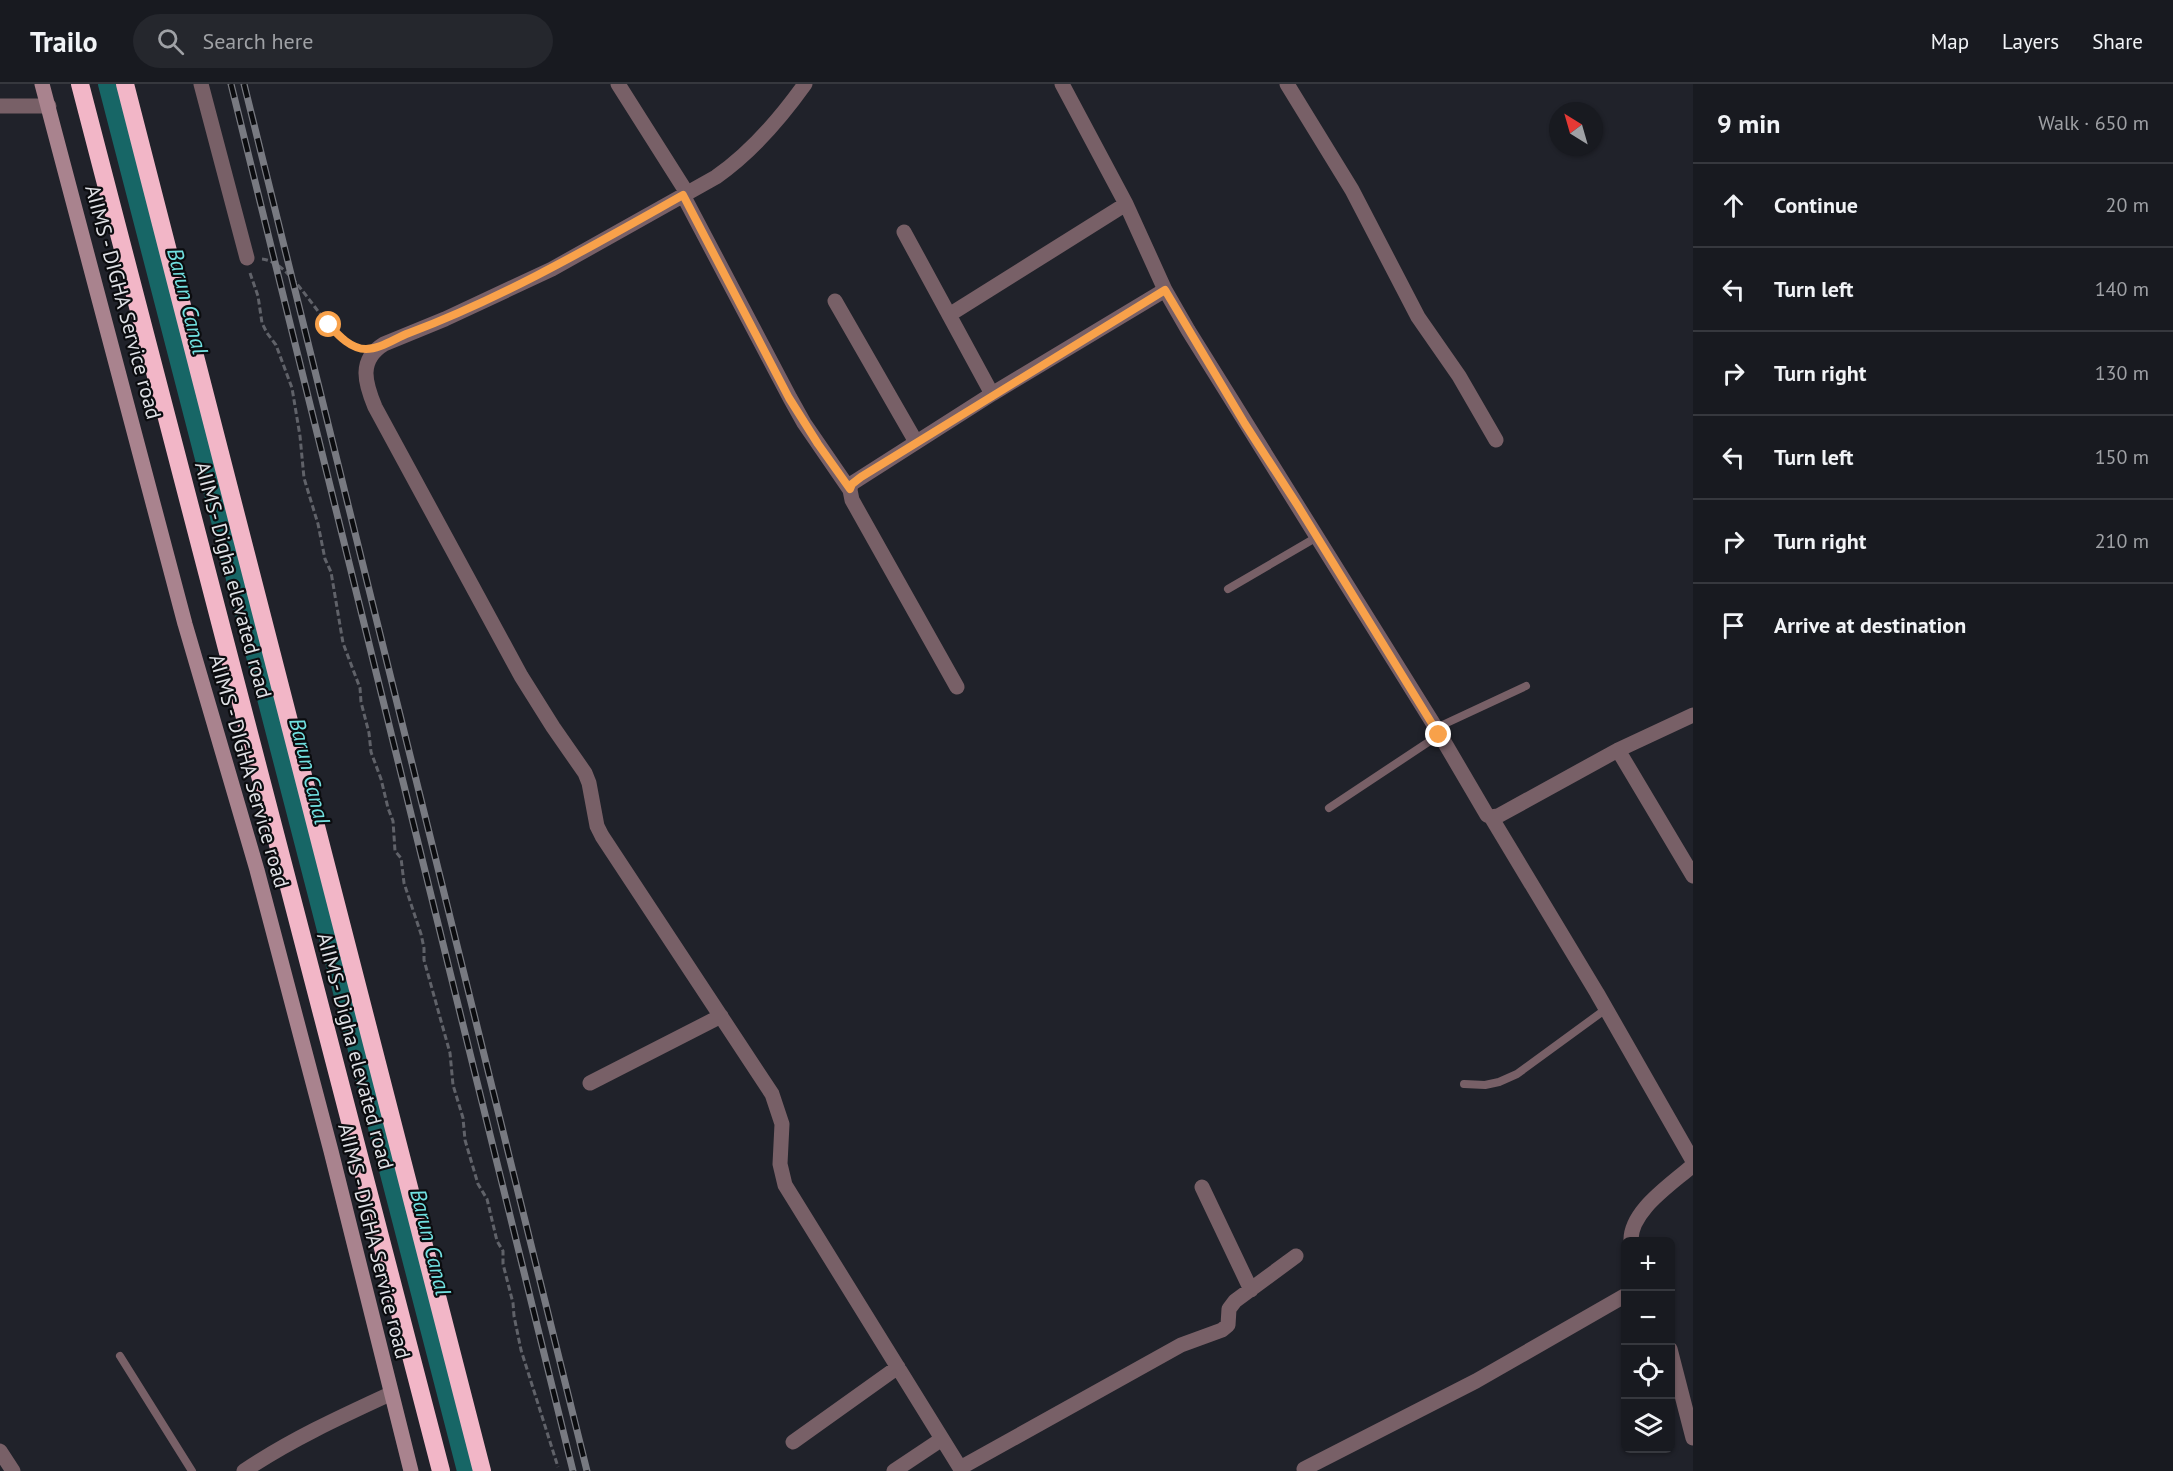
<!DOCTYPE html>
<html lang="en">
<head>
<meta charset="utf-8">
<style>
	:root { --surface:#181a20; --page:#25272d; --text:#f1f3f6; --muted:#9fa1a5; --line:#36383e }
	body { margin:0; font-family:"PT Sans",sans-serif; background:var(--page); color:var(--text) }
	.controls { position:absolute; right:18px; bottom:18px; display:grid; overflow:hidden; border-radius:9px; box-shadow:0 2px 4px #0004 }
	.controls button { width:54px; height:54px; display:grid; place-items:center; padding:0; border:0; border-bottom:2px solid var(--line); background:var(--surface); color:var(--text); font:30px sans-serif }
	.compass { position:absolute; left:1549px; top:18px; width:54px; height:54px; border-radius:50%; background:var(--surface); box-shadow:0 2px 4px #0004; rotate:323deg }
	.stop { position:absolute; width:18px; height:18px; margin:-14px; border:4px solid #f8a14a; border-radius:50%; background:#fff }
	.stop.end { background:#f8a14a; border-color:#fff; box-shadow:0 2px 6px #0008 }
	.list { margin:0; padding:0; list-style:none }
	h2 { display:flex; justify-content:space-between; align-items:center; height:78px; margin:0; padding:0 24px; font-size:26px }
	h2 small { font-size:20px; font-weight:400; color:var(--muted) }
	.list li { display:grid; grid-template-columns:39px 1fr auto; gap:18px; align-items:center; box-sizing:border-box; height:84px; padding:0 24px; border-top:2px solid var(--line) }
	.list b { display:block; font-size:22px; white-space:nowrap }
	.list em { font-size:20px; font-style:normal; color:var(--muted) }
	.icon { flex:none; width:33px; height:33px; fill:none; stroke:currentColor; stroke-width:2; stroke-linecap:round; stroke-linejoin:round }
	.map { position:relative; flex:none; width:1693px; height:1387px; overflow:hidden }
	header { display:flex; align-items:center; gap:36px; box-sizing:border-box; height:84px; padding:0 30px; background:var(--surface); border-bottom:2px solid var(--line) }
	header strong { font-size:28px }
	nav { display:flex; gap:33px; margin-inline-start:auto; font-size:21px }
	.search { width:420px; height:54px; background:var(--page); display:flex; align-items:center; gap:15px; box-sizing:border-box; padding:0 21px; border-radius:33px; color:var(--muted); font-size:22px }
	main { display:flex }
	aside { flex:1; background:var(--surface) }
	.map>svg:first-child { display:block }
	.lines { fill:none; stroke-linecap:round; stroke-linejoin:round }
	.canal { stroke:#176666; stroke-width:18 }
	.path { stroke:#606269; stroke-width:3; stroke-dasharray:6 3; stroke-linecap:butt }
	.service { stroke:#786067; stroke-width:8 }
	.minor { stroke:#786067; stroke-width:15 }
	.secondary { stroke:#a9838e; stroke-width:15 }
	.motorway { stroke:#f2b6c7; stroke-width:18 }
	.rail-casing { stroke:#787a81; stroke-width:7 }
	.rail { stroke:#0b0c0f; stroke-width:4.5; stroke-dasharray:14; stroke-linecap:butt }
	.route { stroke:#f8a14a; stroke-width:8 }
	.labels { text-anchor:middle; stroke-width:4.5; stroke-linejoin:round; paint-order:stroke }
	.street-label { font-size:21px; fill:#dfe1e6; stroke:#0b0c0f }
	.water-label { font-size:22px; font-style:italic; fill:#71e1e1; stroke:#0b0c0f }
</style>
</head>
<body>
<header>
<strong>Trailo</strong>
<div class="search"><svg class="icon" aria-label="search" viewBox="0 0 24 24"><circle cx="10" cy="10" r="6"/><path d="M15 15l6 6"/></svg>Search here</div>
<nav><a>Map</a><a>Layers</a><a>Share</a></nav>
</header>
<main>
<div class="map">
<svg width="1693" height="1387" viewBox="0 0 1693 1387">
	<rect width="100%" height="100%" fill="#20222a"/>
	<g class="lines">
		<path class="canal" d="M107 0 466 1387"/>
		<path class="path" d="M262 175C296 178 322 251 359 264
			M250 189 258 212 262 239 267 249 276 261 292 304 300 352 304 394 318 440 325 475 331 488 343 559 360 604 361 618 369 649 371 668 381 695 388 724 393 737 395 767 401 774 404 799 421 850 424 864V876L450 969 453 1001 463 1034 465 1056 478 1100 487 1115 497 1157 503 1167V1180L513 1219 514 1232 521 1266 558 1383"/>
		<path class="service" d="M1228 505 1317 453
			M1436 644 1526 602
			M1329 724 1439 651
			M1464 1000 1485 1001 1499 998 1517 990 1606 925
			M120 1272 192 1387"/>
		<path class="minor" d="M201 0 247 174
			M618 0 687 109
			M805 0C780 35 752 68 716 93L552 185 445 235 384 260C358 276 365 299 375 323L521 592 553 643 585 689 589 699 597 742 602 752 772 1010 782 1040 780 1080 785 1101 962 1387
			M1062 0 1126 120 1165 206 1188 246 1436 644 1487 731 1491 733 1498 732 1618 666 1693 631
			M1287 0 1352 106 1418 233 1459 292 1496 356
			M0 22H49
			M683 111 790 314 804 339 850 406
			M904 148 992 310
			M835 217 916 358
			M949 231 1126 120
			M957 603 852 416 850 406 851 400 992 310 1165 206
			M1618 666 1693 792
			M1491 733 1597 909 1693 1077
			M590 999 721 932
			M1202 1103 1251 1206
			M1631 1158C1629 1127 1672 1100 1693 1081
			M1670 1265 1693 1354
			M793 1358 898 1283
			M0 1367 13 1387
			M960 1384 1181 1261 1222 1246 1228 1241 1229 1225 1235 1217 1296 1172
			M1304 1385 1476 1297 1626 1211
			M244 1387C290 1356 340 1333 390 1310
			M894 1387 942 1355"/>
		<path class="secondary" d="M42 0 185 540 257 786 331 1067 411 1387"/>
		<path class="motorway" d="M80 0 441 1387
			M125 0 482 1387"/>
		<defs>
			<path id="rail" d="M231 0 573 1387
				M244 0 587 1387"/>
		</defs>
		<use href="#rail" class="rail-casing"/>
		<use href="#rail" class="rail"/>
	</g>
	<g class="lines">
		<path class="route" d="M329 241C339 252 351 265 366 265 381 265 395 254 409 249 505 213 594 161 683 111L789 314 818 360 850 405 852 400 861 393 1165 206 1245 340 1298 422 1439 651"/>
	</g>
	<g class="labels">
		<g class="street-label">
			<text transform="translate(123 218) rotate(75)" y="7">AIIMS - DIGHA Service road</text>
			<text transform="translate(233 496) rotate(75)" y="7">AIIMS- Digha elevated road</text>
			<text transform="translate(249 687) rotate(74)" y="7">AIIMS - DIGHA Service road</text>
			<text transform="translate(355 967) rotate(75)" y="7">AIIMS- Digha elevated road</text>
			<text transform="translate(374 1157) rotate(76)" y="7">AIIMS - DIGHA Service road</text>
		</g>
		<g class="water-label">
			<text transform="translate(188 217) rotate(76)" y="8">Barun Canal</text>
			<text transform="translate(310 687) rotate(76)" y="8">Barun Canal</text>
			<text transform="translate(431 1158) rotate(76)" y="8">Barun Canal</text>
		</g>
	</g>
</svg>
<div class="controls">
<button>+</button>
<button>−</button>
<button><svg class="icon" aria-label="locate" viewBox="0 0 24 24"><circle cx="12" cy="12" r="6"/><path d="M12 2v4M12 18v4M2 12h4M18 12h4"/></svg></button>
<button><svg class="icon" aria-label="layers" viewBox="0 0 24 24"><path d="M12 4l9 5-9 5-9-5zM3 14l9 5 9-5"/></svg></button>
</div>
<svg class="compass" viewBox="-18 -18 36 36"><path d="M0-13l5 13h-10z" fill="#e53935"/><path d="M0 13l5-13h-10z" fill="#9fa1a5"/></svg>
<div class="stop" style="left:329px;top:241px"></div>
<div class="stop end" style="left:1439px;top:651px"></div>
</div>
<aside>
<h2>9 min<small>Walk · 650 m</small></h2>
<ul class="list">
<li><svg class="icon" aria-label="ahead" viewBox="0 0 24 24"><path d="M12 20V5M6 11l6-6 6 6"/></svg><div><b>Continue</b></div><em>20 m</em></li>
<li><svg class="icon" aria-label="left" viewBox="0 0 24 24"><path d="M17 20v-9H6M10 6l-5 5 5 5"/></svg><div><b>Turn left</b></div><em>140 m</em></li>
<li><svg class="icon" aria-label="right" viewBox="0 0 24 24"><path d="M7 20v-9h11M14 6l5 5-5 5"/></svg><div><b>Turn right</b></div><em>130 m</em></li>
<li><svg class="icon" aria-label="left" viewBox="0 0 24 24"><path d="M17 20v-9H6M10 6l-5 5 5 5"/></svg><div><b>Turn left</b></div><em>150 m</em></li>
<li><svg class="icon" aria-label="right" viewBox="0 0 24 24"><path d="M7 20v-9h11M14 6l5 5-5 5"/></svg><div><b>Turn right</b></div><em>210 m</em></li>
<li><svg class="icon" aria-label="arrive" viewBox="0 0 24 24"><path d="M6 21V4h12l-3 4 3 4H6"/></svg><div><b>Arrive at destination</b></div></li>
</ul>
</aside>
</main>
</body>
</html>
